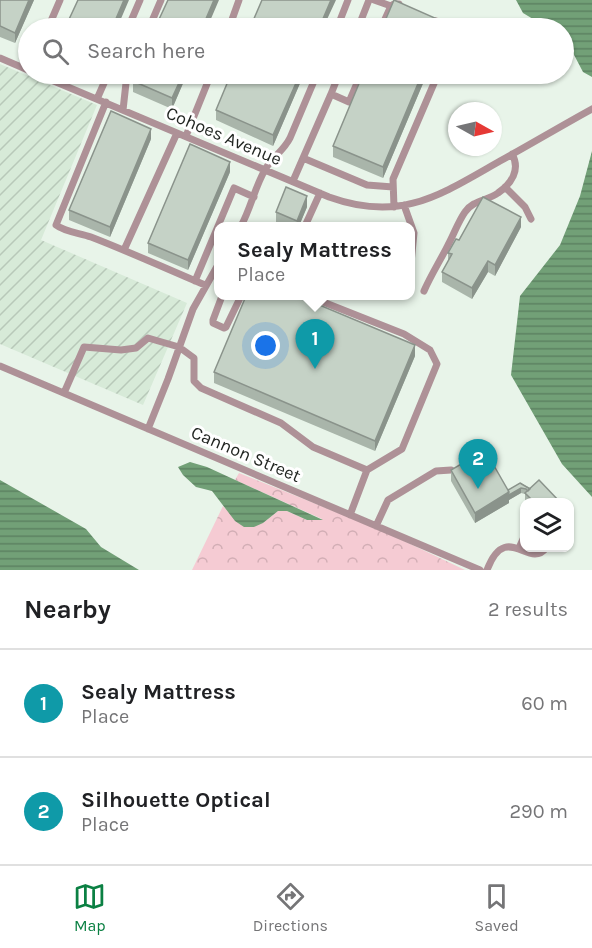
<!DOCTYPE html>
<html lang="en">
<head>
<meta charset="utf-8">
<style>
	:root { --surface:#fff; --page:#f2f2f2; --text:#202124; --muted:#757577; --line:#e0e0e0; --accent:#0b8043 }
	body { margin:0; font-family:Karla,sans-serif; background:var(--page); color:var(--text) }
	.controls { position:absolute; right:18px; bottom:18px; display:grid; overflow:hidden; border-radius:12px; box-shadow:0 2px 4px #0004 }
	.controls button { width:54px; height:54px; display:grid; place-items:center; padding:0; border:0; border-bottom:2px solid var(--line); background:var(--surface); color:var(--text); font:30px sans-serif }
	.compass { position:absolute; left:448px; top:102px; width:54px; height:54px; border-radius:50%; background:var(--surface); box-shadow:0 2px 4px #0004; rotate:98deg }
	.you { position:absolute; left:266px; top:346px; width:21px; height:21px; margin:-15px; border:4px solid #fff; border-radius:50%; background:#1a73e8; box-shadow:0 0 0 9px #1a73e833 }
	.badge { display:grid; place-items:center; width:39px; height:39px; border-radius:50%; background:var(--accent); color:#fff; font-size:20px; font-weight:700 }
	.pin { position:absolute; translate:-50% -50px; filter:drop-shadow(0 2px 3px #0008) }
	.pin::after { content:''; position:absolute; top:32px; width:21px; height:18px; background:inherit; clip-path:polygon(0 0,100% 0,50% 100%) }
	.popup { position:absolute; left:214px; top:222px; width:201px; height:78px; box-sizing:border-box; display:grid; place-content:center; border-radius:12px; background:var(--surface); filter:drop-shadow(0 2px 4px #0005); font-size:20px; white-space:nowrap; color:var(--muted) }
	.popup b { font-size:22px; color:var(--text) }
	.popup::after { content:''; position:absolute; left:50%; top:100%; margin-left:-12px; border:12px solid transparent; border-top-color:var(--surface) }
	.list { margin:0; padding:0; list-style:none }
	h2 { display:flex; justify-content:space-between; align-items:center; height:78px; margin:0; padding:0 24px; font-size:26px }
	h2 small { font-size:20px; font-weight:400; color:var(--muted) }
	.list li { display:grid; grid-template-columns:39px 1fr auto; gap:18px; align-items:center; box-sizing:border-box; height:108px; padding:0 24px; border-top:2px solid var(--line) }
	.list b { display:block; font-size:22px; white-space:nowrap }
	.list p { margin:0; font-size:20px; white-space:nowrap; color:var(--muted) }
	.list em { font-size:20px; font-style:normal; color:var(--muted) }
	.icon { flex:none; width:33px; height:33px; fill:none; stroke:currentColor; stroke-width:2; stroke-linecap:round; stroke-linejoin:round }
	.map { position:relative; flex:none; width:592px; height:570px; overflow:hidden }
	.search { position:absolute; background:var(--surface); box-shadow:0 2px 4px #0004; left:18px; right:18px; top:18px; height:66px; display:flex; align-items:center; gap:15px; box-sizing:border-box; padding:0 21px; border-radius:33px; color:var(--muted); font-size:22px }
	.sheet { height:294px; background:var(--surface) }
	nav { display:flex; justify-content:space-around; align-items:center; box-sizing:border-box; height:84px; border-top:2px solid var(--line); background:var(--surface); font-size:16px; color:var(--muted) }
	nav a { display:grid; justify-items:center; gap:3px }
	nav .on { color:var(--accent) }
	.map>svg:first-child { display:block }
	.industrial { fill:url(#industrial-furrows) }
	.forest { fill:url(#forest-crowns) }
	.water { fill:url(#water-rules) }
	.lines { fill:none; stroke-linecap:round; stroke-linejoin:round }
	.minor { stroke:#ae9197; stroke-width:7 }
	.wall { fill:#a9b5aa }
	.shaded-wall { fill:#8a938b }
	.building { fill:#c5d2c6; stroke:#8a938b; stroke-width:1.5 }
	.labels { text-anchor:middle; stroke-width:6; stroke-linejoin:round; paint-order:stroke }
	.street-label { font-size:18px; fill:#1f231f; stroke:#fff }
</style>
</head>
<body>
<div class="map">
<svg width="592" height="570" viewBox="0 0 592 570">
	<defs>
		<pattern id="industrial-furrows" width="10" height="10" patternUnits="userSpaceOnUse" patternTransform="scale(1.5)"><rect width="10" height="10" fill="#d7ead8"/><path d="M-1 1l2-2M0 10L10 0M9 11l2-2" fill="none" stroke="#b8c8b9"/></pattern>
		<pattern id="forest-crowns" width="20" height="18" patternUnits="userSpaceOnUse" patternTransform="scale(1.5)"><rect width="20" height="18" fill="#f5cbd3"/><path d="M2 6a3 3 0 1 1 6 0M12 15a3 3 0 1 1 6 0" fill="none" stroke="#d2aeb5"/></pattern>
		<pattern id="water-rules" width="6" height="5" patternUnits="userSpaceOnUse" patternTransform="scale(1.5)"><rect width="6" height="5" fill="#72a077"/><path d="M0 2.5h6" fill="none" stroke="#5d8261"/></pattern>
	</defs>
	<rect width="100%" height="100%" fill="#e8f4e9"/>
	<path class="industrial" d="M0 64 97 105 41 240 187 303 143 405 0 344Z"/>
	<path class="forest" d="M239 473 381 530 465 570H192L223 506 226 509 263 523 278 511H287L307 520 322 519 235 480Z"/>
	<path class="water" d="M516 0H592V77L583 72 572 51 564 43V28H548L523 13Z
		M592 151V497L562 464 511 375 520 296 560 245 580 196Z
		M190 462 207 467 323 520H307L287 511H278L263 523 254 527H244L235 521 212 491 196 487 183 475 178 467Z
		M0 480 86 529 101 547 139 570H0Z"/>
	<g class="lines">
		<path class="minor" d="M374 0 391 6
			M436 21 453 28
			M48 28 60 0
			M128 28 140 0
			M149 28 161 0
			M229 28 239 0
			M337 28 348 0
			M358 28 369 0
			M381 28 391 6 394 4H399
			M0 58 28 70
			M37 74 329 197C401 223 440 195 500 161 531 144 561 126 592 109
			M331 94 339 74
			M97 99 108 74
			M106 102 56 225C65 232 80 233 91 237 130 252 167 269 205 285
			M123 110 126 83 129 74
			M186 136 211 74
			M303 158 367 185 393 187
			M293 181 331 94 349 102 361 74
			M505 187 525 207 531 219
			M404 205 414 233 411 263
			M394 207 393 179 438 74
			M241 226C251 208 255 186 266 168 273 157 284 150 290 138L317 74
			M305 226 320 193
			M124 250 177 133
			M195 281 234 188 254 197
			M424 291C431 275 440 261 448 245 454 234 458 222 465 212 473 200 487 201 498 193 511 184 521 170 512 154
			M222 296 213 320V323L224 328 226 327 241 296
			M308 296 404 334 430 350 437 364 402 449 367 470
			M0 366 480 570
			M64 393 84 347 121 350 136 348 148 338 179 347 194 358V381L201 388 281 423 313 447 367 470 350 515
			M148 429 168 379 193 309 219 263
			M376 526 388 500 436 471 451 470
			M519 548 524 537
			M487 570C506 520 529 570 546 548"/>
	</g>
	<path class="wall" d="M0 0H34L15 43 0 37Z
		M87 74H98L96 77Z
		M187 74 172 109 133 92V81Z
		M231 74H304L273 146 216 120V110Z
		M427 74 383 178 333 157V146Z
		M151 139 110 237 69 220V210Z
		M230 172 188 270 148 253V243Z
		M307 207 299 226H286L276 222V212Z
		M521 227 495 276 488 272 472 299 442 282V272L448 261V253L459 240Z
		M415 356 375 451 214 383V372Z
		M451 470 508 490 520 483 560 502H525V494L521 493 509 500V503L475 523 451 481Z"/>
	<path class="shaded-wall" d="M29 0H34L15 43V33Z
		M124 0H129L117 28H112Z
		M214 0H219L207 28H202Z
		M331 0H336L323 28H319Z
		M183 74H187L172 109V98Z
		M300 74H304L273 146V135Z
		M422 74H427L383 178V167Z
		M151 129V139L110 237V227Z
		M230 162V172L188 270V260Z
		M307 196V207L299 226H297V221Z
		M521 217V227L495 276V265Z
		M488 261V272L472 299V288Z
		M415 345V356L375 451V441Z
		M521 488V493L509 500V503L475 523V513L509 492Z"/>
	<path class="building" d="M0 0H29L15 33 0 26Z
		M78 0H124L112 28H65Z
		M168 0H214L202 28H155Z
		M262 0H331L319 28H250Z
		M394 0 444 22 441 28H382Z
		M136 74H183L172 98 133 81Z
		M231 74H300L273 135 216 110Z
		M363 74H422L383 167 333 146Z
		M111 111 151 129 110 227 69 210Z
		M190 144 230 162 188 260 148 243Z
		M286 187 307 196 297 221 276 212Z
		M483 197 521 217 495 265 488 261 472 288 442 272 452 254 448 253 456 239 459 240Z
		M246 296H298L415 345 375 441 214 372Z
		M485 450 509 492 475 513 451 470Z
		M539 480 560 502H534L525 493Z
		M520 483 530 489 528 491 526 489 521 488 509 495 508 490Z"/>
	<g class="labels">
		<g class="street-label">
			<text transform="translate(224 136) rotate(23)" y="6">Cohoes Avenue</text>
			<text transform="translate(246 454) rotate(23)" y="6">Cannon Street</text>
		</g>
	</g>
</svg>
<div class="controls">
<button><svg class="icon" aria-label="layers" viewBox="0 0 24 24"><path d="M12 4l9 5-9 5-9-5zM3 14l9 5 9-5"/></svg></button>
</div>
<svg class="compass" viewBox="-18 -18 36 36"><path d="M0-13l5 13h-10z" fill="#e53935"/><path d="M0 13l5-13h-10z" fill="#757577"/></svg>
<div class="you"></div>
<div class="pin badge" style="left:315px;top:369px;background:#0f9aa8">1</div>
<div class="popup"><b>Sealy Mattress</b>Place</div>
<div class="pin badge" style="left:478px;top:489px;background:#0f9aa8">2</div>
<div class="search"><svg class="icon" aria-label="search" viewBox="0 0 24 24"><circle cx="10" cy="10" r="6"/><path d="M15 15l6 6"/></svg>Search here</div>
</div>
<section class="sheet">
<h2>Nearby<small>2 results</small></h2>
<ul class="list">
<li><span class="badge" style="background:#0f9aa8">1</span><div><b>Sealy Mattress</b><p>Place</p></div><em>60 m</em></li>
<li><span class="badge" style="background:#0f9aa8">2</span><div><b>Silhouette Optical</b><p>Place</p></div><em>290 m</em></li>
</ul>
</section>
<nav>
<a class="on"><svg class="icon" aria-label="map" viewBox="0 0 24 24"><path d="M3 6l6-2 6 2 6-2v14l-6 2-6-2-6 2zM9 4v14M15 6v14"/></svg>Map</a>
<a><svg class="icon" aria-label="directions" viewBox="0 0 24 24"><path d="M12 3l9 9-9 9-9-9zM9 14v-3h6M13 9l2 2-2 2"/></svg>Directions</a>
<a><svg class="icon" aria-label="saved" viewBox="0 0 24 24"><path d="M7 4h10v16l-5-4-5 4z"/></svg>Saved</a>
</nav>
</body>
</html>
